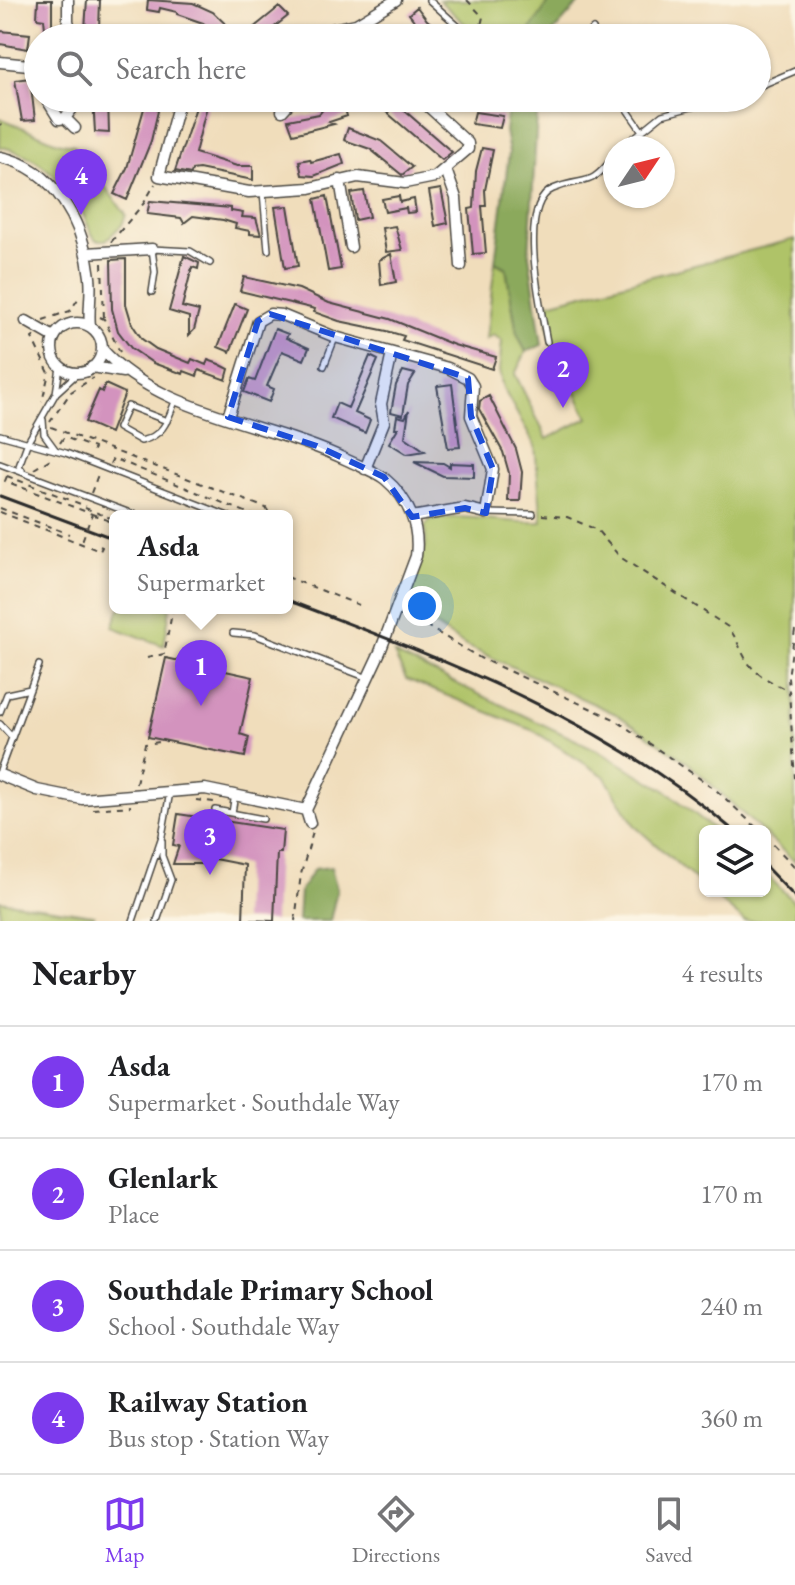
<!DOCTYPE html>
<html lang="en">
<head>
<meta charset="utf-8">
<style>
	:root { --surface:#fff; --page:#f2f2f2; --text:#202124; --muted:#757577; --line:#e0e0e0; --accent:#7c3aed }
	body { margin:0; font-family:"EB Garamond",serif; background:var(--page); color:var(--text) }
	.controls { position:absolute; right:24px; bottom:24px; display:grid; overflow:hidden; border-radius:12px; box-shadow:0 2px 6px #0004 }
	.controls button { width:72px; height:72px; display:grid; place-items:center; padding:0; border:0; border-bottom:2px solid var(--line); background:var(--surface); color:var(--text); font:40px sans-serif }
	.compass { position:absolute; left:603px; top:136px; width:72px; height:72px; border-radius:50%; background:var(--surface); box-shadow:0 2px 6px #0004; rotate:55deg }
	.you { position:absolute; left:422px; top:606px; width:28px; height:28px; margin:-20px; border:6px solid #fff; border-radius:50%; background:#1a73e8; box-shadow:0 0 0 12px #1a73e833 }
	.badge { display:grid; place-items:center; width:52px; height:52px; border-radius:50%; background:var(--accent); color:#fff; font-size:26px; font-weight:700 }
	.pin { position:absolute; translate:-50% -66px; filter:drop-shadow(0 2px 4px #0008) }
	.pin::after { content:''; position:absolute; top:42px; width:28px; height:24px; background:inherit; clip-path:polygon(0 0,100% 0,50% 100%) }
	.popup { position:absolute; left:109px; top:510px; width:184px; height:104px; box-sizing:border-box; display:grid; place-content:center; border-radius:12px; background:var(--surface); filter:drop-shadow(0 2px 6px #0005); font-size:26px; white-space:nowrap; color:var(--muted) }
	.popup b { font-size:30px; color:var(--text) }
	.popup::after { content:''; position:absolute; left:50%; top:100%; margin-left:-16px; border:16px solid transparent; border-top-color:var(--surface) }
	.list { margin:0; padding:0; list-style:none }
	h2 { display:flex; justify-content:space-between; align-items:center; height:104px; margin:0; padding:0 32px; font-size:34px }
	h2 small { font-size:26px; font-weight:400; color:var(--muted) }
	.list li { display:grid; grid-template-columns:52px 1fr auto; gap:24px; align-items:center; box-sizing:border-box; height:112px; padding:0 32px; border-top:2px solid var(--line) }
	.list b { display:block; font-size:30px; white-space:nowrap }
	.list p { margin:0; font-size:26px; white-space:nowrap; color:var(--muted) }
	.list em { font-size:26px; font-style:normal; color:var(--muted) }
	.icon { flex:none; width:44px; height:44px; fill:none; stroke:currentColor; stroke-width:2; stroke-linecap:round; stroke-linejoin:round }
	.map { position:relative; flex:none; width:795px; height:921px; overflow:hidden }
	.search { position:absolute; background:var(--surface); box-shadow:0 2px 6px #0004; left:24px; right:24px; top:24px; height:88px; display:flex; align-items:center; gap:20px; box-sizing:border-box; padding:0 28px; border-radius:44px; color:var(--muted); font-size:30px }
	.sheet { height:552px; background:var(--surface) }
	nav { display:flex; justify-content:space-around; align-items:center; box-sizing:border-box; height:112px; border-top:2px solid var(--line); background:var(--surface); font-size:22px; color:var(--muted) }
	nav a { display:grid; justify-items:center; gap:4px }
	nav .on { color:var(--accent) }
	.map>svg:first-child { display:block }
	.green { fill:#afc367; stroke:#6d7749; stroke-width:2 }
	.forest { fill:#8ba95c; stroke:#5b6a44; stroke-width:2 }
	.building { fill:#d393be }
	.lines { fill:none; stroke-linecap:round; stroke-linejoin:round }
	.lane-casing { stroke:#494641; stroke-width:8 }
	.street-casing { stroke:#494641; stroke-width:13 }
	.path { stroke:#494641; stroke-width:2; stroke-dasharray:6 6; stroke-linecap:butt }
	.lane { stroke:#fff; stroke-width:5 }
	.street { stroke:#fff; stroke-width:10 }
	.rail { stroke:#2b2b2b; stroke-width:3 }
	.path-bridge { stroke:#494641; stroke-width:2; stroke-dasharray:6 6; stroke-linecap:butt }
	.marked { fill:#1d4ed8; fill-opacity:0.2; stroke:#1d4ed8; stroke-width:6; stroke-dasharray:16 10; stroke-linejoin:round }
</style>
</head>
<body>
<div class="map">
<svg width="795" height="921" viewBox="0 0 795 921">
	<rect width="100%" height="100%" fill="#fcf5e5"/>
	<filter id="ink" filterUnits="userSpaceOnUse"><feTurbulence type="fractalNoise" baseFrequency=".0125" numOctaves="2"/><feDisplacementMap in="SourceGraphic" scale="16" xChannelSelector="R" yChannelSelector="G"/><feConvolveMatrix kernelMatrix="1 2 1 2 8 2 1 2 1" color-interpolation-filters="sRGB"/></filter>
	<filter id="wash" filterUnits="userSpaceOnUse"><feTurbulence type="fractalNoise" baseFrequency=".006" numOctaves="4" result="noise"/><feDisplacementMap in="SourceGraphic" scale="32" xChannelSelector="R" yChannelSelector="G"/><feGaussianBlur stdDeviation="1.8" result="paint"/><feColorMatrix in="noise" values="0 0 0 0 0 0 0 0 0 0 0 0 0 0 0 0 0 1.4 0 .05"/><feComposite in="paint" operator="in"/></filter>
	<g filter="url(#wash)">
		<rect width="100%" height="100%" fill="#f0ddbb"/>
		<path class="green" d="M439 0H550L552 2 525 38H480Z
			M0 118 57 142 74 145 126 215 122 225 106 240H96C89 231 87 221 82 212 64 180 36 153 0 147Z
			M795 239V862L687 762 616 714 466 646 404 605 426 544 425 526 433 517 435 520C471 512 505 525 542 522L535 446 503 388 499 371 502 341 493 335 486 339 495 262 506 268 517 333 526 352 515 374 547 439 588 418 551 341 545 304Z
			M120 608H170L164 646 113 627Z
			M394 654 597 750 665 790 716 831H705V888L636 827 604 776 534 731 406 679Z
			M765 873 795 903V921H744L709 891H765Z
			M0 901 94 915 93 921H0Z"/>
		<path class="forest" d="M550 0H582L548 38H525Z
			M509 98H538L529 255 542 345 526 352 517 333 506 268 495 262 509 153 505 131Z
			M331 867 337 890 330 921H298L300 891 314 869Z"/>
		<g id="blocks">
			<path class="building" d="M38 0H52V25H56L57 36 46 38 44 19 37 18Z
				M87 0H100L99 29H85Z
				M148 0 193 3 213 12 240 38H223L215 28 213 31 203 23 177 14V12L160 8 159 12 147 10Z
				M279 7 288 16 261 38 252 29Z
				M417 7 427 20 449 38H431L419 27 409 14Z
				M0 31 30 34 28 49 0 44Z
				M30 78 35 120 22 121 15 80Z
				M93 98H108L109 133 95 132Z
				M147 98H161L151 141 127 200 114 194 127 168Z
				M199 98H209L195 153 237 166H253V180L199 169 192 170 191 174 175 171Z
				M370 98H390L452 152 442 160Z
				M343 102 347 116 329 122 334 124 293 134 288 120 319 114 325 107Z
				M475 112 503 116 500 128 472 124Z
				M348 128 381 141 412 167 402 175 370 149 344 140Z
				M482 148 493 150 485 190 486 206H482L486 253 473 254 469 209 474 208 476 171Z
				M341 154 344 164 314 176 302 175 299 161 310 159 311 162Z
				M441 189 448 223 435 226 429 191Z
				M364 191 369 217 355 220 351 193Z
				M327 196 341 269 328 271 315 199Z
				M399 196 400 202 414 199 416 212 407 213 406 208 385 212 382 199Z
				M150 201 231 208V211L243 213 242 217 256 218 261 235 250 234V231L235 228 236 224 223 220 193 216 184 223 181 218 147 214Z
				M288 206 298 266 285 268 275 207Z
				M395 226 402 250 386 252 382 228Z
				M391 254 396 282 381 285 379 260Z
				M184 256 199 263 198 269 192 267 182 307 199 311 194 330 189 335V317L169 311Z
				M126 259V304L132 324 142 339 156 349 190 363 192 359 206 365 208 360 219 364 229 369 226 380 199 370 197 376 184 371 183 374 153 363 131 348 118 331 112 309 111 260Z
				M244 277 299 289 329 303 390 319 454 345 496 357 492 369 402 340 404 336 387 331 339 321 314 312 315 309 240 291Z
				M235 304 247 309 230 352 218 347Z
				M275 329 288 334 286 338 309 348 304 360 282 351 267 386 274 389 269 402 244 392 249 379 255 381Z
				M370 356 378 360 355 413 370 420 365 433 331 418 337 403 348 408Z
				M403 371 415 374 408 385 403 415 391 412 396 385Z
				M105 384 125 393 110 433 85 422 99 390 102 392Z
				M452 384 460 447 448 448 437 386Z
				M489 396 516 449 522 472 520 501H508L509 473 503 452 479 409 480 401Z
				M409 410 405 437 425 451 407 454 389 443 398 428H395L397 416 405 418Z
				M414 462 443 463 450 467V463L474 464V477L443 476Z
				M166 658 253 677 240 734 249 737 245 757 148 737Z
				M178 814 283 830 281 853H277L274 921 243 920 245 865 209 858 207 864H173L179 846 173 845Z"/>
		</g>
	</g>
	<g filter="url(#ink)">
		<use href="#blocks" fill-opacity="0" stroke="#494641" stroke-width="2"/>
		<g class="lines">
			<defs>
				<path id="lane" d="M429 0 459 27 465 38
					M585 38 593 29
					M757 87 795 71
					M619 98 642 131
					M621 148 662 115 725 98
					M263 192 268 250
					M152 292 155 272 152 249 190 251 210 263
					M547 342C542 312 516 204 553 189 587 175 588 191 615 155
					M324 366 335 338
					M56 393 78 373
					M43 420 44 434 55 449
					M167 421 128 406 118 428 141 441C165 435 168 419 176 399
					M0 435 66 453 228 516
					M29 440 56 393 60 367
					M0 464 138 516
					M22 470 19 466 27 444
					M487 513 533 514
					M233 633 255 635 368 678
					M0 712 7 694 30 689
					M0 724 12 737
					M0 770 39 665
					M215 810 263 819
					M232 813 235 794
					M133 921 162 836 170 792
					M157 921 171 880 162 856V841"/>
				<path id="street" d="M68 0V21L73 38
					M356 24 363 38
					M124 38H135
					M291 38 356 24 396 0
					M0 62 38 66
					M46 98 59 119 65 118 72 109
					M180 98 159 176 249 192 310 188 358 177 405 183 435 177 468 149V143L419 98
					M294 98 310 102
					M282 111 294 98
					M65 118 75 128
					M0 157C56 168 84 225 90 277 92 293 88 310 90 326
					M446 170 456 198 461 266
					M340 180 351 247
					M86 253 152 249
					M26 321 54 337
					M52 348a25 25 0 1 1 50 0a25 25 0 1 1-50 0Z
					M102 349C159 414 271 423 347 460 359 466 375 471 385 479 408 498 420 526 416 556L380 652 306 810
					M92 367 123 372
					M228 417 258 321 270 314 282 315 335 337 448 368 468 378 473 386 471 416 493 469 486 513 465 508 412 517
					M365 469 384 422 381 404 392 353
					M0 775 37 790 82 799 205 789 306 810
					M306 810 310 823"/>
			</defs>
			<use href="#lane" class="lane-casing"/>
			<use href="#street" class="street-casing"/>
			<path class="path" d="M467 0 483 17 478 38
				M0 124 1 125
				M111 242 144 203 155 184
				M102 263 104 319
				M100 317 104 319 120 352
				M43 320 70 311 80 296
				M35 336 32 338 49 373 42 402
				M50 422 71 392 93 378
				M51 427 266 508 271 516
				M60 443 64 437 94 448 91 454
				M110 464 113 458 255 516
				M34 469 52 458
				M7 476 86 506
				M91 493 99 472
				M0 508 69 534
				M85 508 113 519 112 522 92 514
				M0 512 100 551 102 547 96 545
				M542 515 567 517 597 530 620 557 728 627C737 638 740 650 747 661 756 676 776 684 790 692
				M287 577 359 605
				M405 613 480 658 614 719 715 789 760 831
				M795 630 788 677 795 779
				M147 658 164 654 173 608
				M136 783 145 744 167 741
				M196 800 214 802
				M93 809 131 806
				M765 836 795 867
				M295 921 301 874 313 832"/>
			<use href="#lane" class="lane"/>
			<use href="#street" class="street"/>
			<path class="rail" d="M0 496 115 539
				M287 600C445 660 604 719 734 831
				M765 866 795 897"/>
			<path class="path-bridge" d="M7 476 5 481 92 514 81 544"/>
		</g>
	</g>
	<path class="marked" d="M270 314 468 378 471 416 493 469 486 513 465 508 412 517 384 477 317 446 228 417 258 321Z"/>
</svg>
<div class="controls">
<button><svg class="icon" aria-label="layers" viewBox="0 0 24 24"><path d="M12 4l9 5-9 5-9-5zM3 14l9 5 9-5"/></svg></button>
</div>
<svg class="compass" viewBox="-18 -18 36 36"><path d="M0-13l5 13h-10z" fill="#e53935"/><path d="M0 13l5-13h-10z" fill="#757577"/></svg>
<div class="you"></div>
<div class="pin badge" style="left:201px;top:706px">1</div>
<div class="popup"><b>Asda</b>Supermarket</div>
<div class="pin badge" style="left:563px;top:408px">2</div>
<div class="pin badge" style="left:210px;top:875px">3</div>
<div class="pin badge" style="left:81px;top:215px">4</div>
<div class="search"><svg class="icon" aria-label="search" viewBox="0 0 24 24"><circle cx="10" cy="10" r="6"/><path d="M15 15l6 6"/></svg>Search here</div>
</div>
<section class="sheet">
<h2>Nearby<small>4 results</small></h2>
<ul class="list">
<li><span class="badge">1</span><div><b>Asda</b><p>Supermarket · Southdale Way</p></div><em>170 m</em></li>
<li><span class="badge">2</span><div><b>Glenlark</b><p>Place</p></div><em>170 m</em></li>
<li><span class="badge">3</span><div><b>Southdale Primary School</b><p>School · Southdale Way</p></div><em>240 m</em></li>
<li><span class="badge">4</span><div><b>Railway Station</b><p>Bus stop · Station Way</p></div><em>360 m</em></li>
</ul>
</section>
<nav>
<a class="on"><svg class="icon" aria-label="map" viewBox="0 0 24 24"><path d="M3 6l6-2 6 2 6-2v14l-6 2-6-2-6 2zM9 4v14M15 6v14"/></svg>Map</a>
<a><svg class="icon" aria-label="directions" viewBox="0 0 24 24"><path d="M12 3l9 9-9 9-9-9zM9 14v-3h6M13 9l2 2-2 2"/></svg>Directions</a>
<a><svg class="icon" aria-label="saved" viewBox="0 0 24 24"><path d="M7 4h10v16l-5-4-5 4z"/></svg>Saved</a>
</nav>
</body>
</html>
